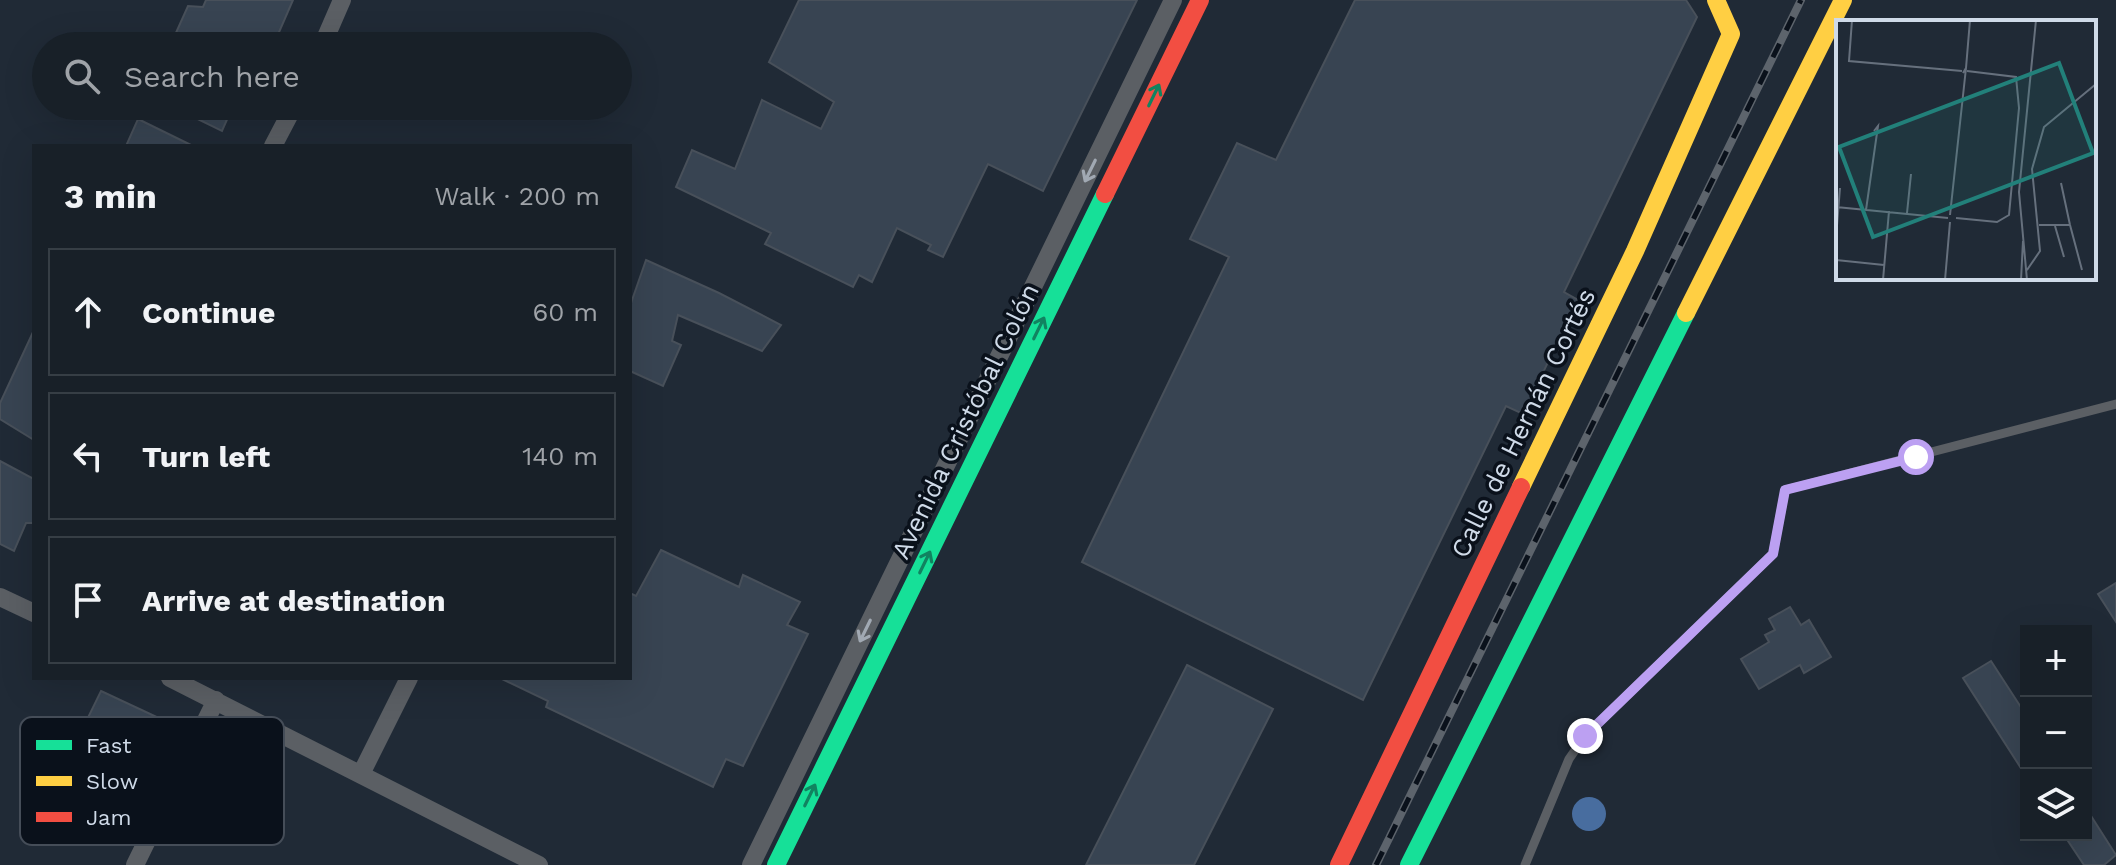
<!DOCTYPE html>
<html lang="en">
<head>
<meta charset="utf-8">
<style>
	:root { --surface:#182028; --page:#212830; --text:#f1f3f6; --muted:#9fa3a8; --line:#363e45 }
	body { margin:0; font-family:"Work Sans",sans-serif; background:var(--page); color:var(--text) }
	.controls { position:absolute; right:24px; bottom:24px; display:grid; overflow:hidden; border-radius:0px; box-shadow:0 8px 32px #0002 }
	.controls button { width:72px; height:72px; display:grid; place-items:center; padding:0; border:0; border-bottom:2px solid var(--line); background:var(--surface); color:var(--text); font:40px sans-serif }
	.stop { position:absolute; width:24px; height:24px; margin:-18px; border:6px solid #bca0f2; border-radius:50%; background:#fff }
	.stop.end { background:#bca0f2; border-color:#fff; box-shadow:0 2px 8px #0008 }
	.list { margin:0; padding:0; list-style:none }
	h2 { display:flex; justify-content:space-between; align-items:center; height:104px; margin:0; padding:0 32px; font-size:34px }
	h2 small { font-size:26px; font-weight:400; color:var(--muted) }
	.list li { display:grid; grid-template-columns:52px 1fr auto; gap:24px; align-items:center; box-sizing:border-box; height:128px; margin:0 16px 16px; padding:0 16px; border:2px solid var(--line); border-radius:0px }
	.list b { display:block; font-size:30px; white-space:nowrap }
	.list em { font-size:26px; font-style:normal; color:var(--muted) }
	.icon { flex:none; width:44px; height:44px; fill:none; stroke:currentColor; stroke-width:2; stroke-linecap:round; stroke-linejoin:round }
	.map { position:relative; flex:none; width:2116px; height:865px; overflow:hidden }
	.search { position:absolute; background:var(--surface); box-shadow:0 8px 32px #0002; left:32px; top:32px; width:600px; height:88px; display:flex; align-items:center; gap:20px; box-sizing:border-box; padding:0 28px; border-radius:44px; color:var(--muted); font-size:30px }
	.panel { position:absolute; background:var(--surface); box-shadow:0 8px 32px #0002; left:32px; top:144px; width:600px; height:536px; border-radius:0px }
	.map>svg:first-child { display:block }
	.water { fill:#486d9f }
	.building { fill:#384452; stroke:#48505a; stroke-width:2 }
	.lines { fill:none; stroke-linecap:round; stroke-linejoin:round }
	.lane { stroke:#5b5f64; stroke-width:9 }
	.street { stroke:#5b5f64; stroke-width:18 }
	.fast { stroke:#16e098; stroke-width:18 }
	.slow { stroke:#ffcf43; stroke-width:18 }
	.jam { stroke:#f24e42; stroke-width:18 }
	.rail-casing { stroke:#5d646c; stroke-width:8 }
	.rail { stroke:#0a111b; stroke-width:5; stroke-dasharray:15; stroke-linecap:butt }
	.oneway { stroke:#118360 }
	.oneway2 { stroke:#a1a9b3 }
	.route { stroke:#bca0f2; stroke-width:10 }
	.labels { text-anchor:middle; stroke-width:7; stroke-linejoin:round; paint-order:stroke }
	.street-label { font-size:26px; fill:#cfdae8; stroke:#0a111b }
	.inset-road { fill:none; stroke:#66707d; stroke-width:2 }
	.view { fill:#22807a; fill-opacity:0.15; stroke:#22807a; stroke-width:4 }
	.inset-edge { fill:none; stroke:#cfdae8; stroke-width:4 }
	.key { fill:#0a111b; stroke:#454d58; stroke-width:2 }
	.key-label { font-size:22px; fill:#cfdae8 }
</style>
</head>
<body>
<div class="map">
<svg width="2116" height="865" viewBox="0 0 2116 865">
	<rect width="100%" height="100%" fill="#202a36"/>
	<path class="water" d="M1572 814a17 17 0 1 1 34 0a17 17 0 1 1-34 0Z"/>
	<path class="building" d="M206 0H293L273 46H170L188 6 203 7Z
		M799 0H1137L1043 191 988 164 943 257 928 250 931 245 897 228 872 282 859 275 853 287 765 244 771 233 676 187 692 150 735 169 762 100 821 129 834 102 769 62Z
		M1355 0H1686L1697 17 1564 292 1578 300 1523 414 1506 406 1363 700 1082 562 1229 257 1190 239 1237 143 1276 160Z
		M171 106H233L222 131Z
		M138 119 193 146H126Z
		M646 260 719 293 781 325 762 351 678 315 672 341 681 345 663 386 630 371V306Z
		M34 330V440L0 419V403Z
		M0 461 34 479V523H26L14 551 0 544Z
		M661 550 739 587 743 575 800 602 787 625 808 634 743 766 726 759 713 787 546 707 548 701 500 678H630V593L636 596Z
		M2116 583V622L2098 594Z
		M1790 607 1801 625 1809 620 1831 657 1804 673 1800 665 1759 689 1741 659 1769 642 1765 635 1775 630 1769 619Z
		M1991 661 2026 715V776L1963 678Z
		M1187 665 1273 709 1194 865H1086Z
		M101 691 161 719 117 810 57 781Z
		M2086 808 2116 855 2104 865H2084L2064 835H2086Z"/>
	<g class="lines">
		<path class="lane" d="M1525 865 1569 759 1585 736 1773 554 1785 490 2116 404"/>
		<path class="street" d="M322 46 342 0
			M273 146 294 106
			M0 597 34 613
			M170 678 539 865
			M361 774 409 678
			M135 865 216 700
			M751 865 1173 0"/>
		<path class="fast" d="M776 865 1105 194
			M1409 865 1686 313"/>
		<path class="slow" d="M1686 313 1843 0
			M1521 487 1635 251 1731 34 1716 0"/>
		<path class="jam" d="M1105 194 1200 0
			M1339 865 1521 487"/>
		<defs>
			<path id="rail" d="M1376 865 1801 0"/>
		</defs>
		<use href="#rail" class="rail-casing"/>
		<use href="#rail" class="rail"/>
	</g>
	<defs><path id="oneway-shaft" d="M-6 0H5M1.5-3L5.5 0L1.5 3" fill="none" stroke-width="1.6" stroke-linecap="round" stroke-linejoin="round" transform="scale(2)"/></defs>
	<g class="oneway">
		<use href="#oneway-shaft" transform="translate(1154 95) rotate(-64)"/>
		<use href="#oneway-shaft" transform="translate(1039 328) rotate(-64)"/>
		<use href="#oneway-shaft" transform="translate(925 562) rotate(-64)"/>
		<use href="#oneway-shaft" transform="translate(810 795) rotate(-64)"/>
	</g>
	<g class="oneway2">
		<use href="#oneway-shaft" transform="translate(1090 171) rotate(116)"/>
		<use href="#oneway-shaft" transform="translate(865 631) rotate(116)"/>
	</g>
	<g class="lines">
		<path class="route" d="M1585 736 1773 554 1785 490 1916 457"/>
	</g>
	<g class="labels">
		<g class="street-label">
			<text transform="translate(965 421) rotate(-64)" y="9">Avenida Cristóbal Colón</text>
			<text transform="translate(1523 423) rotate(-64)" y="9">Calle de Hernán Cortés</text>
		</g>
	</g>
	<g transform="translate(1836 20)">
		<rect width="260" height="260" fill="#202a36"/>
		<path class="inset-road" d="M16 0 13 41 126 51M130 48 134 0M225 163 234 205M0 187 112 198M30 190 42 106 38 111M71 193 75 154M114 195 130 48 127 53M120 198 161 202 173 195 183 88 180 57 131 51M203 205H234L246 250M219 206 228 237M0 218 4 168M0 240 48 245M191 250 204 231 196 149 208 107 260 64M47 260 53 191M109 260 114 202M185 260 187 221M191 260 183 172 200 0"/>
		<path class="view" d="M223 43 257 133 37 217 3 127Z"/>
		<rect width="260" height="260" class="inset-edge"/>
	</g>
	<rect x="20" y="717" width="264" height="128" rx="12" class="key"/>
	<rect x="36" y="740" width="36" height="10" fill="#16e098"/>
	<rect x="36" y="776" width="36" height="10" fill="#ffcf43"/>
	<rect x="36" y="812" width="36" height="10" fill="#f24e42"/>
	<g class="key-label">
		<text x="86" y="753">Fast</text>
		<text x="86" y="789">Slow</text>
		<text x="86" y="825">Jam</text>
	</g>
</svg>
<div class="controls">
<button>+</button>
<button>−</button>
<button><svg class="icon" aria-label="layers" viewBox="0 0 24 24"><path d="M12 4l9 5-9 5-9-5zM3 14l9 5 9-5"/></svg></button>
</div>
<div class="stop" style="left:1916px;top:457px"></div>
<div class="stop end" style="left:1585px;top:736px"></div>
<div class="search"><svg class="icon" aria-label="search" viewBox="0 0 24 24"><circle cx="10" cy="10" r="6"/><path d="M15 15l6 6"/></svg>Search here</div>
<section class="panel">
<h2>3 min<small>Walk · 200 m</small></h2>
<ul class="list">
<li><svg class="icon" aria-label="ahead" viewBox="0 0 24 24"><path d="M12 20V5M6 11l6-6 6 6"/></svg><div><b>Continue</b></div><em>60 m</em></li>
<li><svg class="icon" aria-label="left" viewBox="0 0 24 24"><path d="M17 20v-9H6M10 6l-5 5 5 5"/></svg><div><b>Turn left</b></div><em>140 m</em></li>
<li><svg class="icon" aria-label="arrive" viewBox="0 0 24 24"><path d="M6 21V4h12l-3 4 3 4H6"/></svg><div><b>Arrive at destination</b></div></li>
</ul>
</section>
</div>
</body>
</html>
